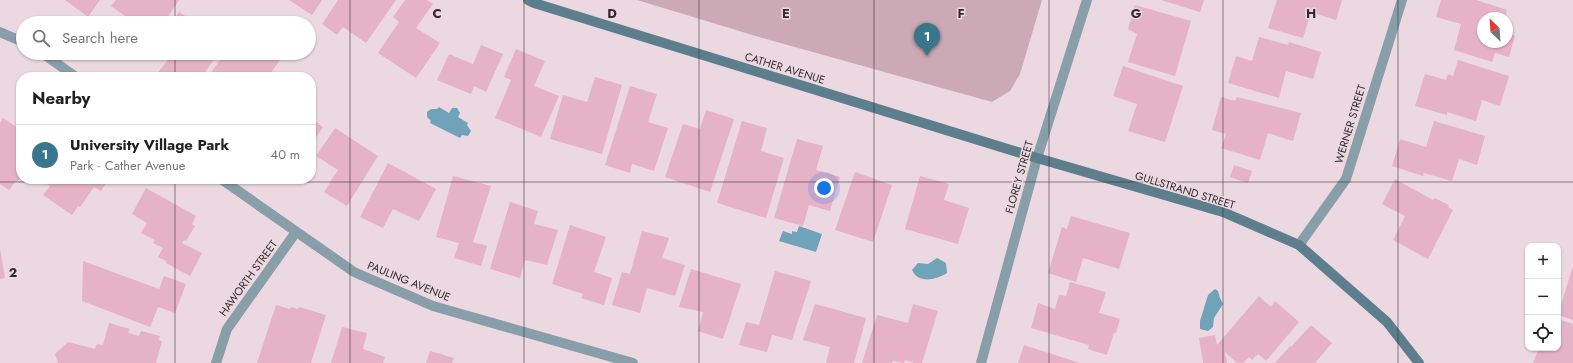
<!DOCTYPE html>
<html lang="en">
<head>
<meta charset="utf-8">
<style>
	:root { --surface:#fff; --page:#f2f2f2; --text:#202124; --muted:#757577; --line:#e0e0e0; --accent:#39758d }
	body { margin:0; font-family:Jost,sans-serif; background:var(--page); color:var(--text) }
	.controls { position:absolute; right:12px; bottom:12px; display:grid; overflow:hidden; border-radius:8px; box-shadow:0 1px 3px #0004 }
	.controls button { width:36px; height:36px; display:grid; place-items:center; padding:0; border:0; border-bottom:1px solid var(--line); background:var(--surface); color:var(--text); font:20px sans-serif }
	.compass { position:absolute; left:1477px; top:12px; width:36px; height:36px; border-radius:50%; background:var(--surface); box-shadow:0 1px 3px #0004; rotate:335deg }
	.you { position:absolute; left:824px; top:188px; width:14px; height:14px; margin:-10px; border:3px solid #fff; border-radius:50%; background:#1a73e8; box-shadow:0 0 0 6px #1a73e833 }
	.badge { display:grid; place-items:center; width:26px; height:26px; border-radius:50%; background:var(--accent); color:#fff; font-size:13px; font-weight:700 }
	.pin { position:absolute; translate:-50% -33px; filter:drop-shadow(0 1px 2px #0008) }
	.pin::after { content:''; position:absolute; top:21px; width:14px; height:12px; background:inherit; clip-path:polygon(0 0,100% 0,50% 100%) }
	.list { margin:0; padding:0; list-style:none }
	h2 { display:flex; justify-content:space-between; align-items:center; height:52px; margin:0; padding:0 16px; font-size:17px }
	h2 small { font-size:13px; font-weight:400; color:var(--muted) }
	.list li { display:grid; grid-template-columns:26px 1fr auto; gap:12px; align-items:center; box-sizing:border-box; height:60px; padding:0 16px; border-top:1px solid var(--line) }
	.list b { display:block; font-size:15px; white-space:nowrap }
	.list p { margin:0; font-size:13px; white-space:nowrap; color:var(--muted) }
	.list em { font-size:13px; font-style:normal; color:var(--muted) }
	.icon { flex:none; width:22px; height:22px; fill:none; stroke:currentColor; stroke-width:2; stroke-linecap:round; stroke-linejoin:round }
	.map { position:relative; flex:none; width:1573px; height:363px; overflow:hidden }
	.search { position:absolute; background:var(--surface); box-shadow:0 1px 3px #0004; left:16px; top:16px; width:300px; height:44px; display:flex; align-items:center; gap:10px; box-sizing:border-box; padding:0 14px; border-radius:22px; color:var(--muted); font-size:15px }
	.panel { position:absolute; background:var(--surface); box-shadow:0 1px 3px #0004; left:16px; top:72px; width:300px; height:112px; border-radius:16px }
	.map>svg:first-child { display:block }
	.green { fill:#cbaab6 }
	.water { fill:#6fa3b9 }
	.building { fill:#e6b2c6 }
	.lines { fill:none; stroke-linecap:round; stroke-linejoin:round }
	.street { stroke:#889ea8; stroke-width:10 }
	.secondary { stroke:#5d7f8d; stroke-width:10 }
	.grid { fill:none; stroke:#322a2d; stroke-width:1; stroke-opacity:0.55 }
	.labels { text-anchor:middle; stroke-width:3; stroke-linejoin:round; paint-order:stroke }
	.street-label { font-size:11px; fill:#322a2d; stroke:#ecd8e0 }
	.grid-label { font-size:13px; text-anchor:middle; font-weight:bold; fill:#322a2d; stroke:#ecd8e0; stroke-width:3; stroke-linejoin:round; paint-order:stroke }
</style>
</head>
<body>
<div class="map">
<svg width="1573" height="363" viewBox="0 0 1573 363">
	<rect width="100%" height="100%" fill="#ecd8e0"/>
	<path class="green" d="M637 0H1042L1020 74 1010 91 992 102 766 39Z"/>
	<path class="water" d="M439 107 449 113 452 108H457L460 113 458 117 468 123 467 125 471 131 468 136 462 135 460 138 430 123 431 121 427 117V112L431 109H437Z
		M799 226 822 234 816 252 779 241 783 231 792 234V231L797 232Z
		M937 258 946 263 947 273C936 280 918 284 912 270L918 263 928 264Z
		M1215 289 1218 291 1220 298 1223 304 1214 318 1213 327 1208 331 1200 329V321L1208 295Z"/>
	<path class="building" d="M65 0H100L88 17Z
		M116 0H179L164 23H120L125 16 111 6Z
		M289 0H322L312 15Z
		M338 0H396L366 43 343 27 337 35 322 24Z
		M405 0H427L433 4 416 28 440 43 416 78 378 53 399 22 393 17Z
		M1161 0H1204L1200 12Z
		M1277 0H1342L1336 20 1311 12 1303 38 1268 28Z
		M1441 0H1476L1507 10 1505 18H1483V42H1507V33L1515 36 1509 57 1495 53 1492 62 1454 50 1461 24 1436 17Z
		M1135 5 1191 21 1175 76 1128 62 1137 34 1128 29Z
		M179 12 196 23H171Z
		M1259 37 1288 45 1289 42 1321 52 1313 79 1286 71 1279 98 1228 83 1236 56 1252 61Z
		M481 45 503 54 486 92 474 86 471 94 437 80 449 54 473 64Z
		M516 49 545 61 534 86 559 96 541 137 495 118 511 80 504 77Z
		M127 53H144L138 61Z
		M165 53H218L202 77H159L156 75 170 57Z
		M225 53H269L280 60 268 77H208Z
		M1458 60 1509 76 1500 106 1482 100 1476 121 1447 112V115L1415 106 1425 74 1446 80 1448 74 1453 76Z
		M1123 66 1183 86 1165 142 1128 131 1137 104 1113 96Z
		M595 77 622 85 602 154 550 139 563 95 587 102Z
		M630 86 657 94 648 122 668 128 654 171 632 164 630 173 605 165Z
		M1221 97 1235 101 1237 97 1301 113 1293 141 1268 133 1260 160 1221 148 1226 134 1212 130Z
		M706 110 734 119 710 192 665 177 683 124 700 129Z
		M3 118 21 130V177L17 182 16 181 9 190 0 184V123Z
		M311 118 323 127 311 145Z
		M742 121 767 128 761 151 784 158 766 218 717 203Z
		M1434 121 1485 136 1477 165 1459 159 1452 181 1424 173 1423 176 1392 166 1400 139 1426 147Z
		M335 128 378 156 347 206 324 192 338 170 316 156Z
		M797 139 823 146 816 170 840 177 830 211 809 205 803 226 774 218Z
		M388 163 436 189 419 221 393 209 383 228 360 217Z
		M1234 165 1252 171 1248 183 1230 177Z
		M855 172 892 185 873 242 835 230Z
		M453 176 491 186 473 242 487 246 481 266 454 258 459 243 436 237Z
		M920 176 949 184 944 200 969 208 958 244 905 229Z
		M42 179H109L101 191 94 187 80 207 78 206 72 215 43 195 50 186 41 180Z
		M1395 179 1433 200 1435 198 1449 205 1448 207 1453 210 1428 259 1393 240 1405 216 1382 204Z
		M146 188 196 216 192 224 195 226 186 241 184 240 182 243 202 253 190 276 166 263V261L158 257 163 248 153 243 155 240 141 233 147 223 132 214Z
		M510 202 538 211 534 224 558 230 547 265 525 260 520 278 490 269Z
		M1071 216 1130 233 1119 269 1083 258 1076 282 1048 273 1062 227 1067 229Z
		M570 225 606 237 594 272 612 278 604 305 581 298 583 294 552 284Z
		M642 231 669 238 662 258 685 265 675 296 647 288 640 313 612 305 622 272 630 274Z
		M0 249 5 278 0 279Z
		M83 261 159 289 164 276 186 284 175 313 158 307 150 327 82 301Z
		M1573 266V320L1558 315Z
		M691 269 741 284 723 339 698 331 703 312 679 307Z
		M775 271 811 281 792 340 772 335 767 352 739 345 746 322 759 325Z
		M1070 282 1106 292 1099 313 1120 319 1116 333H1114L1107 355 1088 349 1089 345 1031 328 1038 303 1055 309 1059 295 1066 296Z
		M1259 296 1271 307 1275 301 1299 322 1266 361 1258 354 1252 360 1249 357 1243 363H1237L1225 352 1227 363H1203L1199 338 1215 335 1217 345Z
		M815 304 866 318 854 363H826L830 347 803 340Z
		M913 304 938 311 922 363H914L905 360 904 363 893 361 892 363H862L877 315 908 323Z
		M276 305 290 309 291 307 298 309 299 307 326 315 311 363H257Z
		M1558 319 1573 324V363H1533L1539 348H1558Z
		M109 323 130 329 128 333 139 336 141 331 160 336 159 340 162 341 156 363H58L55 354 68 342 95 349 97 344 103 345Z
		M1311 325 1332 343 1315 363H1275L1290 346 1291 347Z
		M342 327 367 333 363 349 385 357 383 363H331Z
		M1024 345 1080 363H1018Z
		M430 351 454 358 452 363H426Z"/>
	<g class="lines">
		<path class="street" d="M0 32 23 42
			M42 53 76 77
			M221 179 354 272 433 306 633 363
			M1299 245 1346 179 1402 0
			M216 363 227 329 296 232
			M981 363 1037 158 1087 0"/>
		<path class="secondary" d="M528 0 534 3 1037 158 1223 212 1299 245 1387 322 1419 363"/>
	</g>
	<path class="grid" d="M175 0V23M350 0V363M524 0V363M699 0V363M874 0V363M1049 0V363M1223 0V363M1398 0V363M175 53V77M175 179V363M0 182H1573"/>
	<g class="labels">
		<g class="street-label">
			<text transform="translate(785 68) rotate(17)" y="4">CATHER AVENUE</text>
			<text transform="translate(1350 124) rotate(-73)" y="4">WERNER STREET</text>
			<text transform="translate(1019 177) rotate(-74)" y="4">FLOREY STREET</text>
			<text transform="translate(1185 190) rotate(17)" y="4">GULLSTRAND STREET</text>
			<text transform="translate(248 278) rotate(-54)" y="4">HAWORTH STREET</text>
			<text transform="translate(409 281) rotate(22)" y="4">PAULING AVENUE</text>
		</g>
	</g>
	<g class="grid-label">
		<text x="437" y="18">C</text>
		<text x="612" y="18">D</text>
		<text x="786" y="18">E</text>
		<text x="961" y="18">F</text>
		<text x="1136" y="18">G</text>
		<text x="1311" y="18">H</text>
		<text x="13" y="277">2</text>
	</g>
</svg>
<div class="controls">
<button>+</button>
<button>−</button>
<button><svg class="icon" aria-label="locate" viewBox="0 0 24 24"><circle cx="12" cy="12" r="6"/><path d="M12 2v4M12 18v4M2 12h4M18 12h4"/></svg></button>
</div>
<svg class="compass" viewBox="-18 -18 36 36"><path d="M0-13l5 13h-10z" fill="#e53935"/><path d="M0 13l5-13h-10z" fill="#757577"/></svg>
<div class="you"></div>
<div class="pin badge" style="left:927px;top:56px">1</div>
<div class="search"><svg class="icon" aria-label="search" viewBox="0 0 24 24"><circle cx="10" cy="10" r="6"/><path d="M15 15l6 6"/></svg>Search here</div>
<section class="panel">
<h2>Nearby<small></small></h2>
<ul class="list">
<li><span class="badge">1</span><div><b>University Village Park</b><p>Park · Cather Avenue</p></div><em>40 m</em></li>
</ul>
</section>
</div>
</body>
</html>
